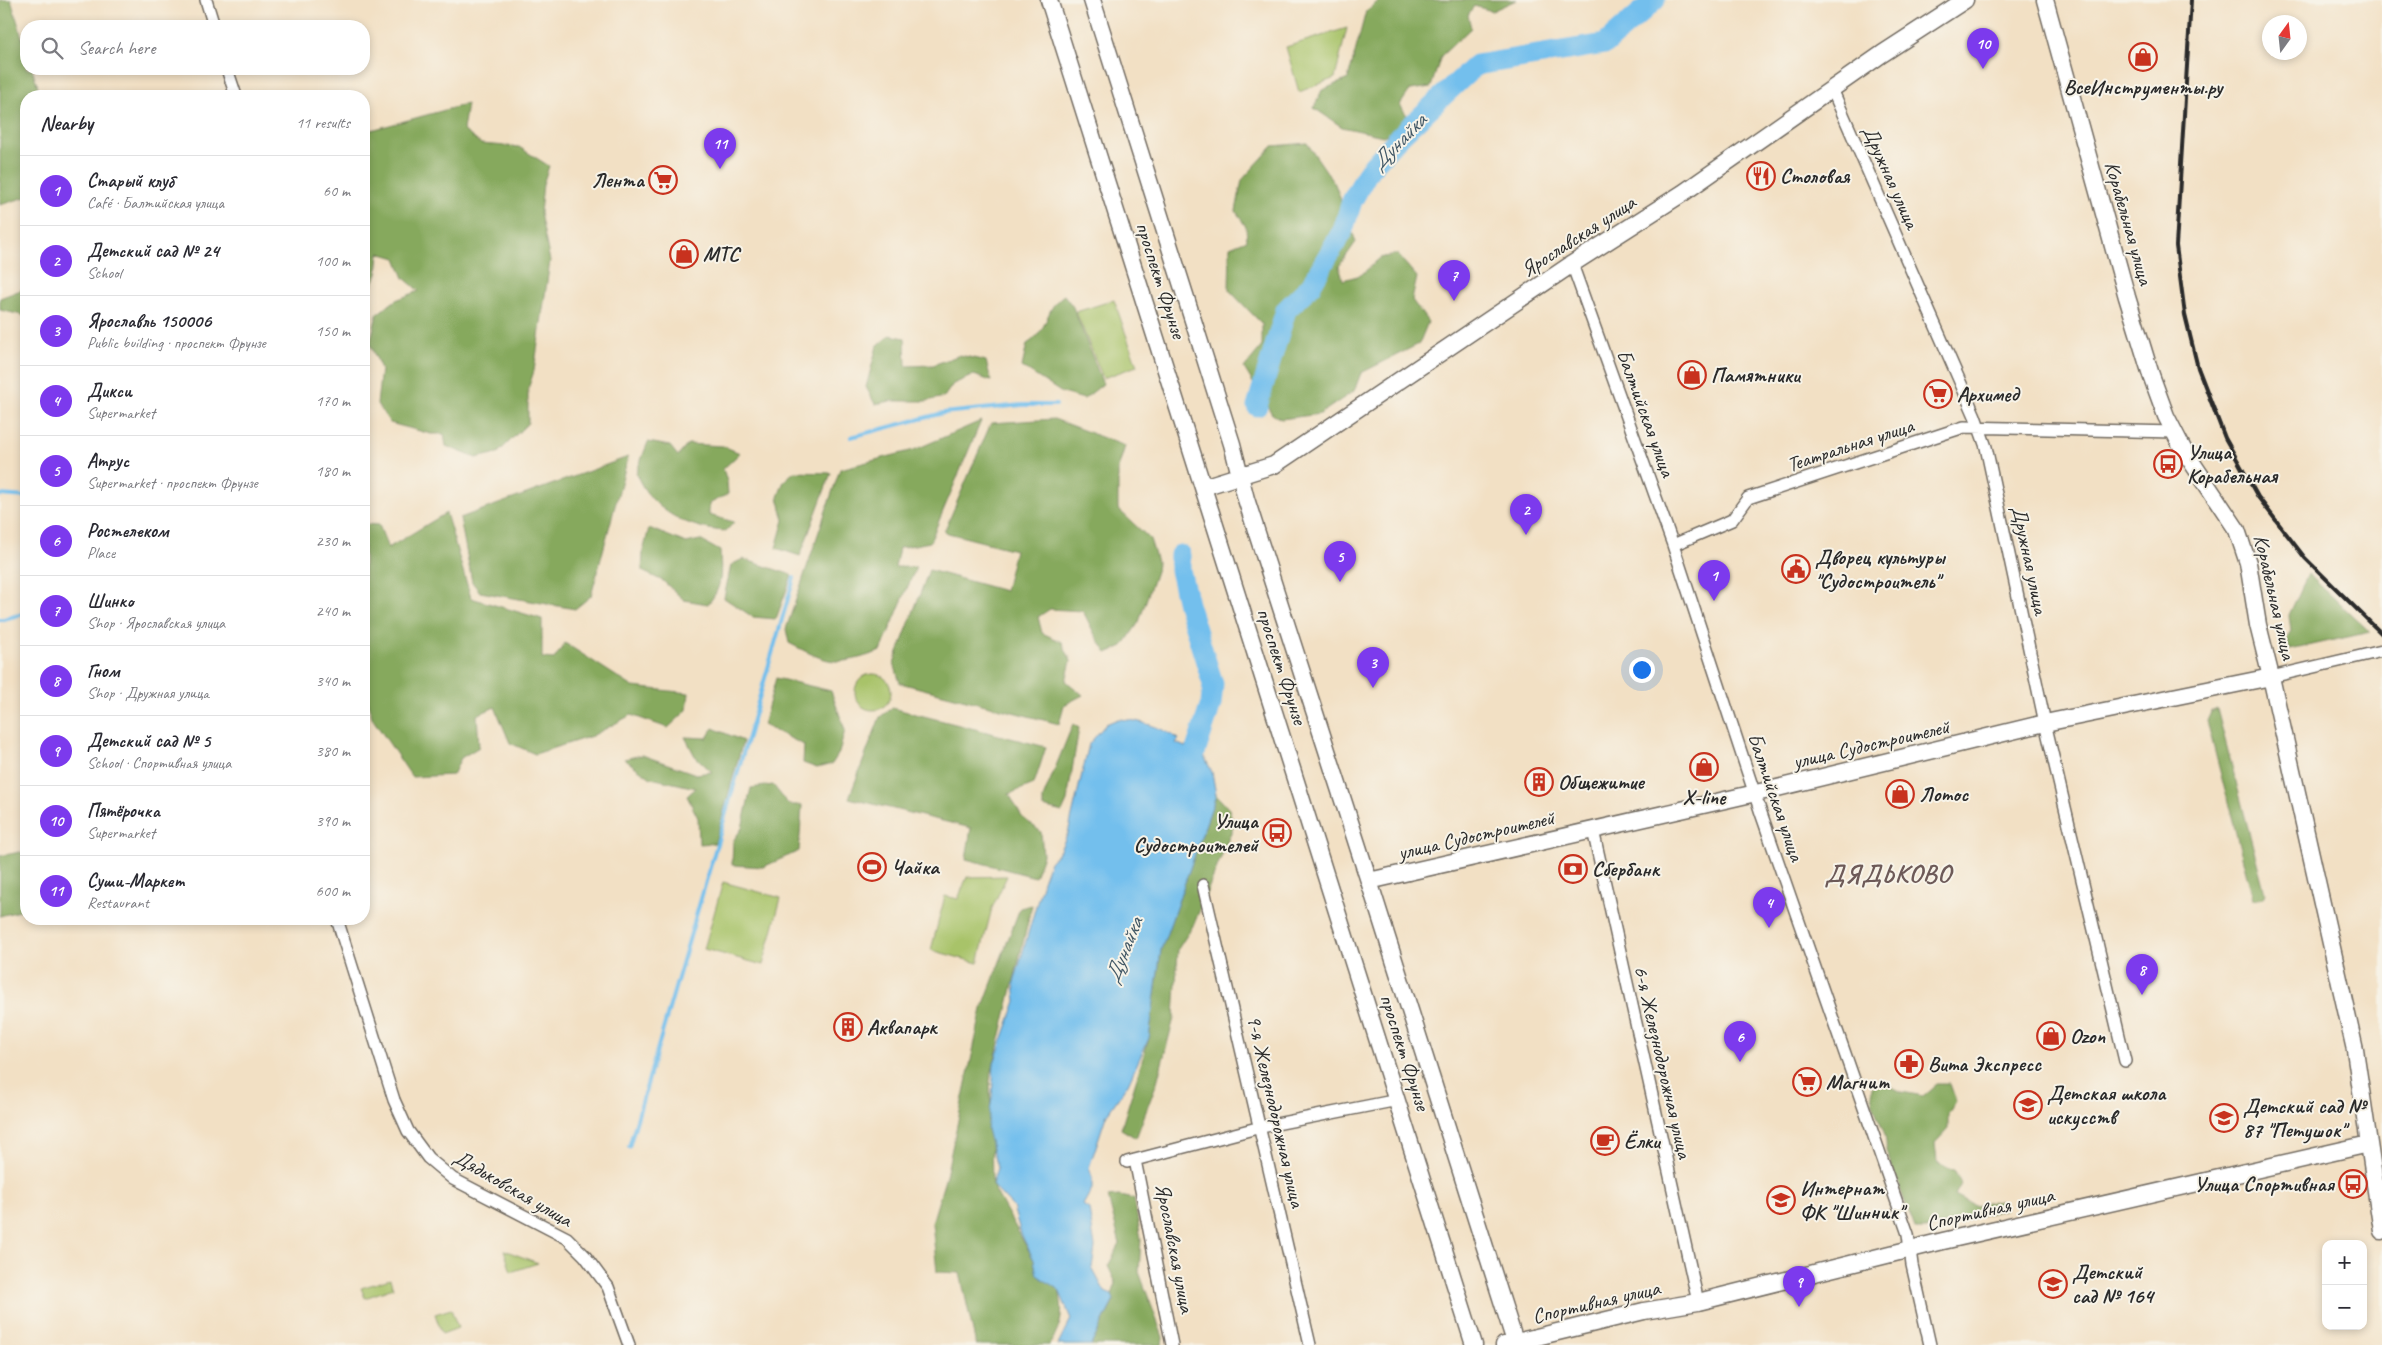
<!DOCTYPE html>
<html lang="en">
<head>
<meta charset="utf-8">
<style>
	:root { --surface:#fff; --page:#f2f2f3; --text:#2b2b33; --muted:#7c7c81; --line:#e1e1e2; --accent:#7c3aed }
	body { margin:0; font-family:Caveat,sans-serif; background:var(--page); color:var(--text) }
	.controls { position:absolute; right:15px; bottom:15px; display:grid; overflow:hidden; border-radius:10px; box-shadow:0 2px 8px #0003 }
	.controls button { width:45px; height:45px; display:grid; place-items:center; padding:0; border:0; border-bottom:1px solid var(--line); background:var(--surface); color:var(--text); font:25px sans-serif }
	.compass { position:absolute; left:2262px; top:15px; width:45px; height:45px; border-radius:50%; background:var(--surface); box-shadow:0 2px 8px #0003; rotate:15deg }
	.you { position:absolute; left:1641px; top:669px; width:18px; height:18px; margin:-12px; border:4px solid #fff; border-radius:50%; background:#1a73e8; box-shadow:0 0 0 8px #1a73e833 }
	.badge { display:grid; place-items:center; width:32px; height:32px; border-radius:50%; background:var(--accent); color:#fff; font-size:16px; font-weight:700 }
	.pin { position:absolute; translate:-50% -41px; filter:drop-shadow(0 1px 2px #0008) }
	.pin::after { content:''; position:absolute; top:26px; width:18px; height:15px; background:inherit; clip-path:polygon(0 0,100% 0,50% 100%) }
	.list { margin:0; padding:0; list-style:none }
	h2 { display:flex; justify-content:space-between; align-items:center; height:65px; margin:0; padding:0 20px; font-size:21px }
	h2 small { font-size:16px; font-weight:400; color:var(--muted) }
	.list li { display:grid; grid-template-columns:32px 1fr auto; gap:15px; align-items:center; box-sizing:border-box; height:70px; padding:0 20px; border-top:1px solid var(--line) }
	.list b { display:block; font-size:19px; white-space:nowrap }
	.list p { margin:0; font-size:16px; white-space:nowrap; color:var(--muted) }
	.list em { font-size:16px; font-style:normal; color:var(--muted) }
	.icon { flex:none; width:28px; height:28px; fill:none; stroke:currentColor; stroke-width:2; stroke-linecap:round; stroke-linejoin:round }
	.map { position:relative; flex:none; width:2382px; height:1345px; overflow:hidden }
	.search { position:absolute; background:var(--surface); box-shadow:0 2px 8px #0003; left:20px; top:20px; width:350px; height:55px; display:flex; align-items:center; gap:12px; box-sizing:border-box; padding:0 18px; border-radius:20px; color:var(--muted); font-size:19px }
	.panel { position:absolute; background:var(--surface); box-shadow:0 2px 8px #0003; left:20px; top:90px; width:350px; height:835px; border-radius:20px }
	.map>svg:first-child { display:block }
	.green { fill:#a8c369; stroke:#6a774a }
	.forest { fill:#86a95d; stroke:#586a44 }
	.water { fill:#73bfed; stroke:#4f758c }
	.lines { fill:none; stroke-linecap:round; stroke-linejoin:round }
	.stream { stroke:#73bfed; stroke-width:4 }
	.river { stroke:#73bfed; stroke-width:21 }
	.street-casing { stroke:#716a61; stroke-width:14 }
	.secondary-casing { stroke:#716a61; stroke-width:19 }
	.street { stroke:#fff; stroke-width:11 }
	.secondary { stroke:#fff; stroke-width:16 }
	.rail { stroke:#2b2b2b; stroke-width:4 }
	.labels { text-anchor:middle; stroke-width:4; stroke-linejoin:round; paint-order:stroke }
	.poi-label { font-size:21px; font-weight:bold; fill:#2b2b2b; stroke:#f7f3e8; text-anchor:start }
	.street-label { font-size:21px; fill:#2b2b2b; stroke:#f7f3e8 }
	.water-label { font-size:22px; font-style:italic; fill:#415765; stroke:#f7f3e8 }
	.district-label { font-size:26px; font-weight:bold; letter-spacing:1px; fill:#6d5a58; stroke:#f7f3e8 }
</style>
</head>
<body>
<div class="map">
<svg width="2382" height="1345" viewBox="0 0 2382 1345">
	<rect width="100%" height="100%" fill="#f7f3e8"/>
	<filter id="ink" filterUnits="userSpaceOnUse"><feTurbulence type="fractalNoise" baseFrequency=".02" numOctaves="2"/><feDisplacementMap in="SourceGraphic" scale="10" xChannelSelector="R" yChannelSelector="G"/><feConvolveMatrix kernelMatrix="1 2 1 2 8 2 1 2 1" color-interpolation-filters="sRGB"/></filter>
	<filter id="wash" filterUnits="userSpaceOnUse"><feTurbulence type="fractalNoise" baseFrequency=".0096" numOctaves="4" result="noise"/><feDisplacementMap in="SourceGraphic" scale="20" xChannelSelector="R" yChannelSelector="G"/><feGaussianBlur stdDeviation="1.12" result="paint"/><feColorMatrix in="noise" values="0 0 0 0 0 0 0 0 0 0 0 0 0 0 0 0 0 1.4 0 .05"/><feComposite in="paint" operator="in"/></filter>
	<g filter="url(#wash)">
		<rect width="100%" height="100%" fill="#f2e0c4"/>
		<path class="green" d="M1347 28 1335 78 1299 92 1286 47Z
			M1114 300 1137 366 1103 378 1076 312Z
			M855 692a18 18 0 1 1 36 0a18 18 0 1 1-36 0Z
			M1007 876 992 908 978 963 931 950 945 896 958 899 967 877Z
			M723 882 781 898 763 965 704 949Z
			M504 1250 538 1263 511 1272Z
			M390 1279 393 1288 365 1298 361 1288Z
			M451 1309 458 1328 442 1334 435 1314Z"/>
		<path class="forest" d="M0 0H11L26 50V69H32L41 96H26V197L0 205Z
			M1380 0H1516L1492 11 1474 6 1468 15 1471 28 1441 56 1431 87 1410 90 1400 105 1408 117 1402 128 1383 136 1342 127 1314 108 1322 90 1348 79 1366 11Z
			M467 104 463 130 481 144 519 147 549 166 543 184 540 213 550 261 534 371 528 389V423L498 453 476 458 446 446 444 434H431L390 423 377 404 381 369 370 344 377 314 396 300 419 291 404 278 396 258 379 253 377 274 367 297 364 296V132Z
			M1307 143 1335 184 1356 242 1339 266 1343 280 1361 275 1380 258 1397 254 1417 277 1412 300 1428 322 1419 344 1361 373 1354 391 1320 414 1281 419 1272 414 1244 368 1262 346V324L1229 290 1230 247 1247 240 1246 227 1236 211 1242 180 1273 146Z
			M26 288V316L0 310V298Z
			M1064 295 1073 307 1103 384 1084 399 1062 393 1022 367 1027 344C1051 329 1043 309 1064 295Z
			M890 335 905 338 906 366 933 365 960 355 986 361 991 381 974 375 953 384 944 397 927 401H891L875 404 866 387 877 346Z
			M1054 419 1125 446 1118 469V509L1150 539 1158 565 1139 622 1123 646 1107 653 1095 635 1083 611 1050 609 1038 617 1042 633 1062 642 1071 661 1066 681 1083 695 1064 705 1059 724 900 683 894 663 929 570 1005 591 1015 550 944 532 991 423Z
			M981 421 930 542 899 548 895 567H916L881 651C836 667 830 664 789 643L786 629 840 469 914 450Z
			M648 442 670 446 678 456 688 444 723 446 740 453 723 469 727 481 728 494 709 504V515L734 522 726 531C688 529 650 510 636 473Z
			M628 457 591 596 575 609 480 592 472 582 460 518Z
			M794 472 831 473 800 556 776 548 784 520 778 497 784 481Z
			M446 513 471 598 542 619V658L554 659 565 643 633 687 689 693 687 710 668 728 631 715 592 736 535 754 510 743 495 707 477 715 479 747 461 758 453 775 412 777 372 718 364 680 367 635H364V524L379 525 388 548Z
			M649 528 686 543 700 540 720 551C721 573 723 587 708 604L684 600 663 581 642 571 643 552Z
			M743 559 792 575 776 619 753 617 724 598 731 565Z
			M2308 574 2370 632 2290 650 2287 637 2291 631 2289 615Z
			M776 678 831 691 845 730 839 753 832 764 817 768 803 763 804 745 763 725Z
			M892 708 1046 747 1034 784 1009 794 1022 817 1041 832 1043 855 1035 877 966 859 971 828 849 798 880 717Z
			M2217 709 2265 893 2263 898 2253 899 2207 721 2211 712Z
			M1073 724 1079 728 1067 801 1062 812 1043 807V798Z
			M713 728 743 741 715 843 699 844 698 818 687 796 696 788 651 778 624 759 642 755 696 774 712 772 695 756 685 737 707 738Z
			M773 785 789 805H802L799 851 763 867 732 865 733 841 742 828 751 788Z
			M1216 795 1229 809 1234 825 1194 924 1178 949 1174 1018 1157 1082 1136 1138 1121 1129 1149 1038 1161 950Z
			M20 852 26 854V909L0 916V856Z
			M1032 905 990 1080 992 1185 1034 1260 1037 1275 1059 1290C1064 1312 1062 1327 1049 1345H976L960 1273 937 1272 932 1223 946 1176 982 1009 1020 908Z
			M1884 1083 1902 1092 1923 1096 1937 1084H1950L1956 1101 1948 1114V1129L1935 1143 1937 1162 1955 1172 1961 1184 1955 1195 1974 1205 1999 1201 2006 1209 1928 1229H1915L1886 1151C1889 1128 1868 1110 1872 1087Z
			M1119 1196 1134 1199 1141 1239 1139 1272 1163 1337 1162 1345H1091L1114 1301 1112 1295 1116 1283 1108 1266 1120 1244 1108 1197Z"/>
		<path class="water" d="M1118 719C1140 720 1161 727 1179 739L1176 743 1185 747 1198 744 1212 772 1216 795 1161 950 1149 1038 1128 1084 1106 1116 1089 1168 1092 1177V1189L1083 1205 1089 1209 1095 1247 1092 1268 1105 1292 1112 1295 1114 1300 1091 1345H1058L1071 1319 1059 1290 1037 1275 1034 1260 1021 1234 1013 1207 992 1185 997 1168 987 1129 992 1098 994 1063 1016 1001 1014 983 1043 881 1050 862 1059 852 1068 833 1089 744 1106 724Z"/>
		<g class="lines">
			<path class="stream" d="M851 437 943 413 1022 405H1056
				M0 495 26 497
				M0 620 26 613
				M629 1147 794 578"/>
			<path class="river" d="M1257 406 1286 310 1311 285 1343 230 1352 201 1369 170 1400 136 1476 65 1605 44 1655 0
				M1180 555V570L1188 604 1213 684 1211 704 1189 771"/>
		</g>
	</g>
	<g filter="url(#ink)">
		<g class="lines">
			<defs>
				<path id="street" d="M206 0 214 26
					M227 69 236 96
					M1832 89 1975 416 1986 447 2045 723 2125 1061
					M1572 264 1673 545 1761 813 1908 1234 1912 1265 1930 1345
					M1673 545 1732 520 1748 498 1964 427 2174 432
					M2271 677 2382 651
					M1593 830 1698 1302
					M1203 885 1310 1345
					M337 919 394 1100 408 1131 428 1158 453 1179 567 1238 585 1256 608 1287 629 1345
					M1135 1160 1172 1345
					M1127 1162 1261 1127 1398 1100"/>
				<path id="secondary" d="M1049 0 1474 1345
					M1092 0 1232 444 1246 499 1369 881 1516 1345
					M2045 0 2127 297 2151 375 2166 416 2183 449 2237 530 2248 563 2258 625 2271 677 2355 1050 2382 1231
					M1203 487 1274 465 1572 264 1683 193 1882 54 1965 0
					M1369 881 1769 790 2045 723 2271 677
					M1504 1345 1644 1311 1698 1302 1943 1241 2369 1144"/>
			</defs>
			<use href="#street" class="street-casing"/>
			<use href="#secondary" class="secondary-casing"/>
			<use href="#street" class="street"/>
			<use href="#secondary" class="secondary"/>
			<path class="rail" d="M2191 0 2176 246 2185 315 2198 368 2225 438 2258 497 2305 558 2382 634"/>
		</g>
	</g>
	<defs>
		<symbol id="shop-ring" viewBox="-11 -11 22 22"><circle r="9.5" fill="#f7f3e8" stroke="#c8321e" stroke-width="1.5"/><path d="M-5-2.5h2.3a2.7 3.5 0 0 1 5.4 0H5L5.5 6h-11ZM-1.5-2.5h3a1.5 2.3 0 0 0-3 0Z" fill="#c8321e"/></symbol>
		<symbol id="restaurant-ring" viewBox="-11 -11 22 22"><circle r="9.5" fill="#f7f3e8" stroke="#c8321e" stroke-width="1.5"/><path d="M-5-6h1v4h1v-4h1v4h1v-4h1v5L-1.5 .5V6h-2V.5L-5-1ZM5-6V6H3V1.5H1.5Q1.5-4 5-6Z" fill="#c8321e"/></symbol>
		<symbol id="supermarket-ring" viewBox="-11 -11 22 22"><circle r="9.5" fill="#f7f3e8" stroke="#c8321e" stroke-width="1.5"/><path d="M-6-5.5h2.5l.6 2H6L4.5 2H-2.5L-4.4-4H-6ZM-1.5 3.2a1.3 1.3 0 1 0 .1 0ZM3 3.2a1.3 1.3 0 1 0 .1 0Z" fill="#c8321e"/></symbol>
		<symbol id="bus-ring" viewBox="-11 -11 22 22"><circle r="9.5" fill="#f7f3e8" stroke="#c8321e" stroke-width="1.5"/><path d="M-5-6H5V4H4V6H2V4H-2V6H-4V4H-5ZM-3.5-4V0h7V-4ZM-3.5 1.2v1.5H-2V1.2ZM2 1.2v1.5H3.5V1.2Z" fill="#c8321e"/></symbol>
		<symbol id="civic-ring" viewBox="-11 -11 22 22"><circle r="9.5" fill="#f7f3e8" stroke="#c8321e" stroke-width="1.5"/><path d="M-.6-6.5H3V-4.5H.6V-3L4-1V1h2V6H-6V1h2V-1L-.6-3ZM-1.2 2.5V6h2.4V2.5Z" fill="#c8321e"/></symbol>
		<symbol id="building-ring" viewBox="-11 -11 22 22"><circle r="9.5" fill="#f7f3e8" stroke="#c8321e" stroke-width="1.5"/><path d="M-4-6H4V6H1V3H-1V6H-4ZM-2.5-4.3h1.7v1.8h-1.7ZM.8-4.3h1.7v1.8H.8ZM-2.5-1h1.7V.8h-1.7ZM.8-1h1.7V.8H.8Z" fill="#c8321e"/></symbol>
		<symbol id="stadium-ring" viewBox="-11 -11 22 22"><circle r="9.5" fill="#f7f3e8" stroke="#c8321e" stroke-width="1.5"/><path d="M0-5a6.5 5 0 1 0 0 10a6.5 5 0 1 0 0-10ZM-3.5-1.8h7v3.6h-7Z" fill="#c8321e"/></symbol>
		<symbol id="bank-ring" viewBox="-11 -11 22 22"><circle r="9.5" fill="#f7f3e8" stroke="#c8321e" stroke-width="1.5"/><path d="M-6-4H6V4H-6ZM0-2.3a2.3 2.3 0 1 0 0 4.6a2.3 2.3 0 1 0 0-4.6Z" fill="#c8321e"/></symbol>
		<symbol id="pharmacy-ring" viewBox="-11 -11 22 22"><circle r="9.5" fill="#f7f3e8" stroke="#c8321e" stroke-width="1.5"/><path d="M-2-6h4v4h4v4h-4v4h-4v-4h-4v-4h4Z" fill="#c8321e"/></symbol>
		<symbol id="school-ring" viewBox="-11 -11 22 22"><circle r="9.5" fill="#f7f3e8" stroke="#c8321e" stroke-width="1.5"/><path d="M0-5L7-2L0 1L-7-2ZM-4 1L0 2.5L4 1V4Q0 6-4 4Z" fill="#c8321e"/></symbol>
		<symbol id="cafe-ring" viewBox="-11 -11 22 22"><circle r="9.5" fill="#f7f3e8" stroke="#c8321e" stroke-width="1.5"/><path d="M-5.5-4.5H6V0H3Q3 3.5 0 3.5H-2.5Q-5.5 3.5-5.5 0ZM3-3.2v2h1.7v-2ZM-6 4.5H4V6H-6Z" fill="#c8321e"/></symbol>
	</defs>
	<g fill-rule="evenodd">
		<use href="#shop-ring" x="2127" y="41" width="32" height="32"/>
		<use href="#restaurant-ring" x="1745" y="160" width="32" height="32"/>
		<use href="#supermarket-ring" x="647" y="164" width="32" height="32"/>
		<use href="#shop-ring" x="668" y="238" width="32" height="32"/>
		<use href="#shop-ring" x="1676" y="359" width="32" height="32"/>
		<use href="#supermarket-ring" x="1922" y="378" width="32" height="32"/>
		<use href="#bus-ring" x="2152" y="448" width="32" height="32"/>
		<use href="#civic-ring" x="1780" y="553" width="32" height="32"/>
		<use href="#shop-ring" x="1688" y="751" width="32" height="32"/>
		<use href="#building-ring" x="1523" y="766" width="32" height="32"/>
		<use href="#shop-ring" x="1884" y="778" width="32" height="32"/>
		<use href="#bus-ring" x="1261" y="817" width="32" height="32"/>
		<use href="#stadium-ring" x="856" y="851" width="32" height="32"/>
		<use href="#bank-ring" x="1557" y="853" width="32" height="32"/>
		<use href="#building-ring" x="832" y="1011" width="32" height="32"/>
		<use href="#shop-ring" x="2035" y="1020" width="32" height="32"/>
		<use href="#pharmacy-ring" x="1893" y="1048" width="32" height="32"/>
		<use href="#supermarket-ring" x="1791" y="1066" width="32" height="32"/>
		<use href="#school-ring" x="2012" y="1089" width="32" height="32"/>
		<use href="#school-ring" x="2208" y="1102" width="32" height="32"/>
		<use href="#cafe-ring" x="1589" y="1125" width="32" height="32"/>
		<use href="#bus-ring" x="2337" y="1168" width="32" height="32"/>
		<use href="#school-ring" x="1765" y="1184" width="32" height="32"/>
		<use href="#school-ring" x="2037" y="1268" width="32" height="32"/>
	</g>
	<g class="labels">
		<g class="poi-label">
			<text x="2143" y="94" text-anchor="middle">ВсеИнструменты.ру</text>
			<text x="1780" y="183">Столовая</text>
			<text x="644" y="187" text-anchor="end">Лента</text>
			<text x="703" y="261">МТС</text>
			<text x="1711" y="382">Памятники</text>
			<text x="1957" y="401">Архимед</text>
			<text x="2187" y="459">Улица<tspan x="2187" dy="24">Корабельная</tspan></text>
			<text x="1815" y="564">Дворец культуры<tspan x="1815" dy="24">"Судостроитель"</tspan></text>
			<text x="1558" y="789">Общежитие</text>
			<text x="1919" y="801">Лотос</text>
			<text x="1704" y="804" text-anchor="middle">X-line</text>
			<text x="1258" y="828" text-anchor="end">Улица<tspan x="1258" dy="24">Судостроителей</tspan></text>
			<text x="891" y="874">Чайка</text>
			<text x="1592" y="876">Сбербанк</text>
			<text x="867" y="1034">Аквапарк</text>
			<text x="2070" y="1043">Ozon</text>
			<text x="1928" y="1071">Вита Экспресс</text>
			<text x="1826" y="1089">Магнит</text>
			<text x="2047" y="1100">Детская школа<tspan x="2047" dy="24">искусств</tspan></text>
			<text x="2243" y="1113">Детский сад №<tspan x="2243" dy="24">87 "Петушок"</tspan></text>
			<text x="1624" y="1148">Ёлки</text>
			<text x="2334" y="1191" text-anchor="end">Улица Спортивная</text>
			<text x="1800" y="1195">Интернат<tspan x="1800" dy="24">ФК "Шинник"</tspan></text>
			<text x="2072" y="1279">Детский<tspan x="2072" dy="24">сад № 164</tspan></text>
		</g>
		<g class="street-label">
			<text transform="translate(1891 177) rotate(66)" y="7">Дружная улица</text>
			<text transform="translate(2129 223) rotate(74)" y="7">Корабельная улица</text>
			<text transform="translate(1578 236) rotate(-33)" y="7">Ярославская улица</text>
			<text transform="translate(1161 280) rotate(72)" y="7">проспект Фрунзе</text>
			<text transform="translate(1646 413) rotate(70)" y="7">Балтийская улица</text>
			<text transform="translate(1850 445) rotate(-18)" y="7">Театральная улица</text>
			<text transform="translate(2030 560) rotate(78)" y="7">Дружная улица</text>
			<text transform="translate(2275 597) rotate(77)" y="7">Корабельная улица</text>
			<text transform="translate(1282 666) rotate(72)" y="7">проспект Фрунзе</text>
			<text transform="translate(1871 744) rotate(-13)" y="7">улица Судостроителей</text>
			<text transform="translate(1776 797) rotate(71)" y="7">Балтийская улица</text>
			<text transform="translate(1476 835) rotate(-13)" y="7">улица Судостроителей</text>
			<text transform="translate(1405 1052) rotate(72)" y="7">проспект Фрунзе</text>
			<text transform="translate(1663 1062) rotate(77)" y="7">6-я Железнодорожная улица</text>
			<text transform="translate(1276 1111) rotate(77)" y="7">9-я Железнодорожная улица</text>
			<text transform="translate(513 1188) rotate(30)" y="7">Дядьковская улица</text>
			<text transform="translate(1990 1209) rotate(-13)" y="7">Спортивная улица</text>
			<text transform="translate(1175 1248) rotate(79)" y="7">Ярославская улица</text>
			<text transform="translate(1596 1302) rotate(-13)" y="7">Спортивная улица</text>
		</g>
		<g class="water-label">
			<text transform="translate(1398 141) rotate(-46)" y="8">Дунайка</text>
			<text transform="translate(1123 950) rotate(-68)" y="8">Дунайка</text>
		</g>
		<g class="district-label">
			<text x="1888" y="882">ДЯДЬКОВО</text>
		</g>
	</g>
</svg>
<div class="controls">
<button>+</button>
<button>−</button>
</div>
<svg class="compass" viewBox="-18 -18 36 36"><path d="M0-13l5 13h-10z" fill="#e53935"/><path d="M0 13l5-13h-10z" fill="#7c7c81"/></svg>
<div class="you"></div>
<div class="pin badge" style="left:1714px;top:601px">1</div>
<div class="pin badge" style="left:1526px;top:535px">2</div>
<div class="pin badge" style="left:1373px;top:688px">3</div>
<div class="pin badge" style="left:1769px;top:928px">4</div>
<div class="pin badge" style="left:1340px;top:582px">5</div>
<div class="pin badge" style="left:1740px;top:1062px">6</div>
<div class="pin badge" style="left:1454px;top:301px">7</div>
<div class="pin badge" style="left:2142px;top:995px">8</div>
<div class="pin badge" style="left:1799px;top:1307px">9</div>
<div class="pin badge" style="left:1983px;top:69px">10</div>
<div class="pin badge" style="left:720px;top:169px">11</div>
<div class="search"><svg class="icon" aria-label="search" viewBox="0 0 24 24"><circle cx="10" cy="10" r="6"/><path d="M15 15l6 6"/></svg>Search here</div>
<section class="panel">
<h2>Nearby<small>11 results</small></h2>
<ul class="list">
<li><span class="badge">1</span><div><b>Старый клуб</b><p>Café · Балтийская улица</p></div><em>60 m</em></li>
<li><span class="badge">2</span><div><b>Детский сад № 24</b><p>School</p></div><em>100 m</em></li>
<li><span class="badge">3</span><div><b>Ярославль 150006</b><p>Public building · проспект Фрунзе</p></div><em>150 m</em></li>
<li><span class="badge">4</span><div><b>Дикси</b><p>Supermarket</p></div><em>170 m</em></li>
<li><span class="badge">5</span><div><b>Атрус</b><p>Supermarket · проспект Фрунзе</p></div><em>180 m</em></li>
<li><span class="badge">6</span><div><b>Ростелеком</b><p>Place</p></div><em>230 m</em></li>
<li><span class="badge">7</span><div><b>Шинко</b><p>Shop · Ярославская улица</p></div><em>240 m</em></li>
<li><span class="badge">8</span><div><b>Гном</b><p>Shop · Дружная улица</p></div><em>340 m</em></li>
<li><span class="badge">9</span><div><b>Детский сад № 5</b><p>School · Спортивная улица</p></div><em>380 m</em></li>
<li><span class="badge">10</span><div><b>Пятёрочка</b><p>Supermarket</p></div><em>390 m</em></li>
<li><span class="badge">11</span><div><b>Суши-Маркет</b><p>Restaurant</p></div><em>600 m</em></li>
</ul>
</section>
</div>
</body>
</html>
